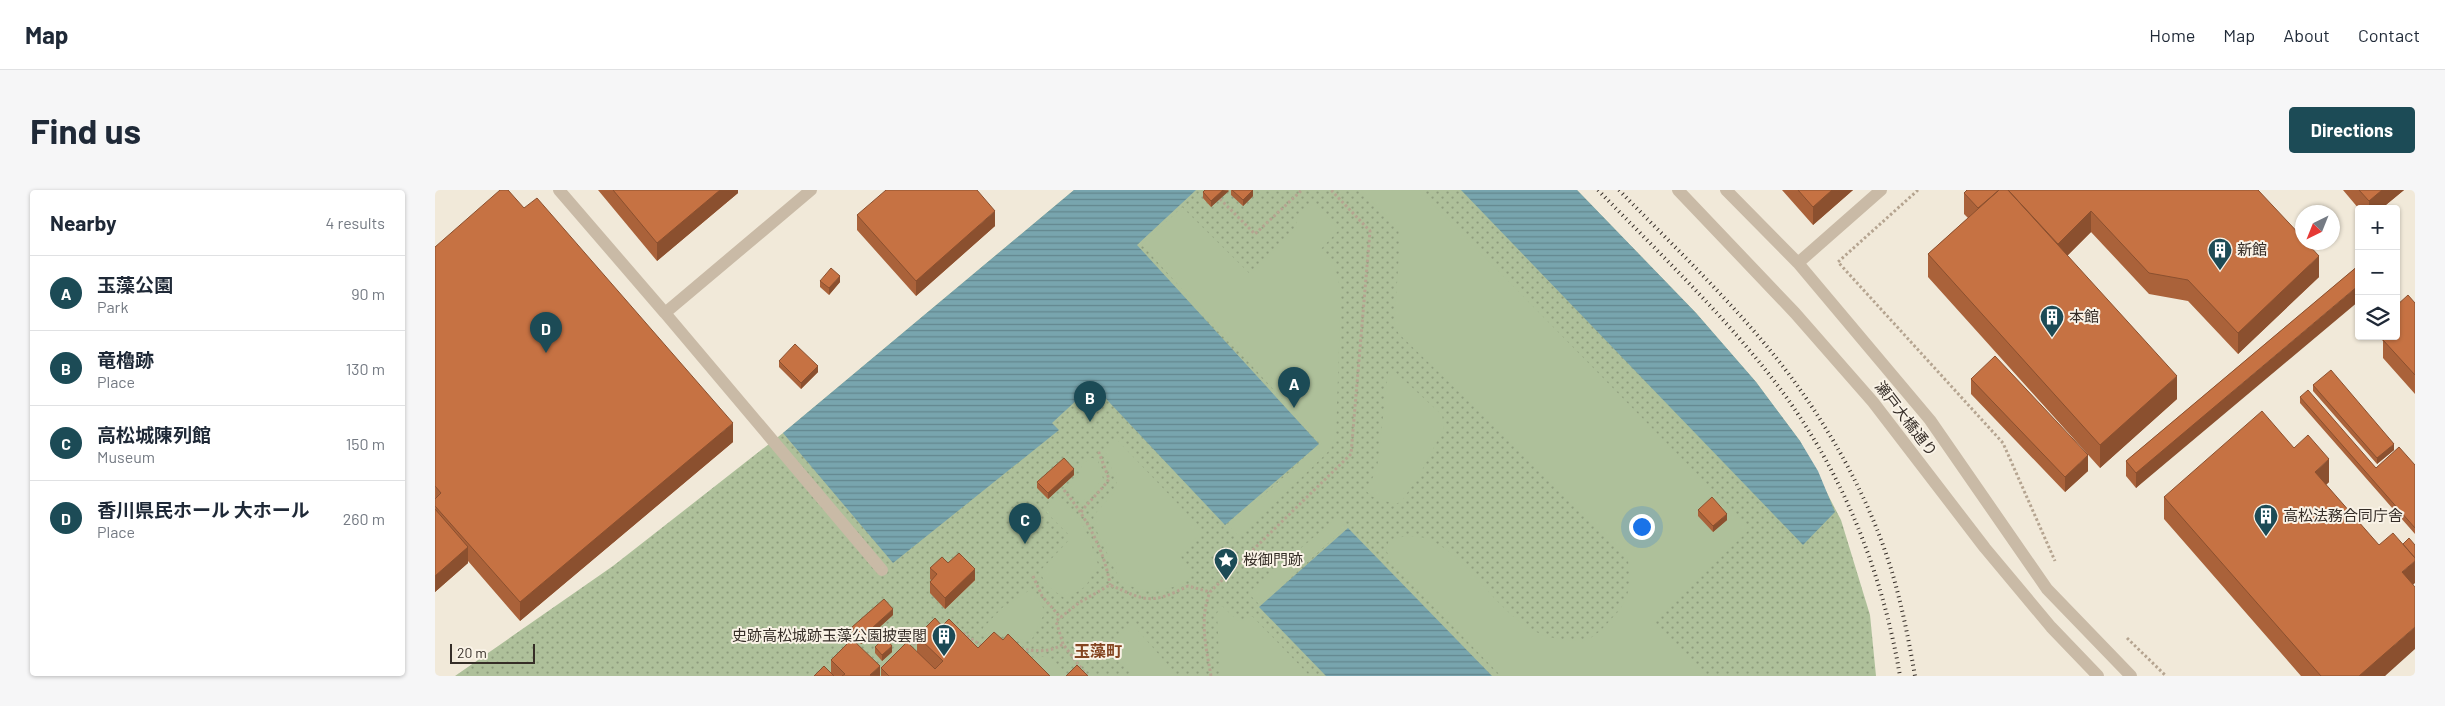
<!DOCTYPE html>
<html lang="en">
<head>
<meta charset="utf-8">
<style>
	:root { --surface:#fff; --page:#f6f6f7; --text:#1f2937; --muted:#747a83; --line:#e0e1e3; --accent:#1c4b56 }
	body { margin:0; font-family:Barlow,"Noto Sans JP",sans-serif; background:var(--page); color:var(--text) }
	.controls { position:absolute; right:15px; top:15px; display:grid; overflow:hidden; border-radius:5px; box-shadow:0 1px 4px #0004 }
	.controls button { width:45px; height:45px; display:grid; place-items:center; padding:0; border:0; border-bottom:1px solid var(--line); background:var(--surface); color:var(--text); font:25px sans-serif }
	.compass { position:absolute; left:1860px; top:15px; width:45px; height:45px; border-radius:50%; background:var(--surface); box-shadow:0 1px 4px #0004; rotate:223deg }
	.scale { position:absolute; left:15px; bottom:12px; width:85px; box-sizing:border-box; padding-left:5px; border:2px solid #352d27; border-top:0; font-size:14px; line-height:18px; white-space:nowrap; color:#352d27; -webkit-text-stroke:4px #f9f2e6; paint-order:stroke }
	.you { position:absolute; left:1206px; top:336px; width:18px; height:18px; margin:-12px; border:4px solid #fff; border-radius:50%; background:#1a73e8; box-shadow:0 0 0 8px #1a73e833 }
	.badge { display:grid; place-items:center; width:32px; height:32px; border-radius:50%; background:var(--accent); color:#fff; font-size:16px; font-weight:700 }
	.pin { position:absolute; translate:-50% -41px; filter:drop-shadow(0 1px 2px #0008) }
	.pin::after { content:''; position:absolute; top:26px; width:18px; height:15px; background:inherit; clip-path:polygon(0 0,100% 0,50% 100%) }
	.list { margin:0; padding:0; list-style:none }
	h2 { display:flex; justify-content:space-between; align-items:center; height:65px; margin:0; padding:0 20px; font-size:21px }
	h2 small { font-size:16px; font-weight:400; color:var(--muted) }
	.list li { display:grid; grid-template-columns:32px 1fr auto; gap:15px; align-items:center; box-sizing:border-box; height:75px; padding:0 20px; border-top:1px solid var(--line) }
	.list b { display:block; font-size:19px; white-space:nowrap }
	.list p { margin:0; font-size:16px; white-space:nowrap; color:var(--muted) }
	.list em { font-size:16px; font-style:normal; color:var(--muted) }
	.icon { flex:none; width:28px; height:28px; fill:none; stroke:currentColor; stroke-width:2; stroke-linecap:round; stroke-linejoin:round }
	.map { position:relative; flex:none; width:1980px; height:486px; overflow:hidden; border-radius:5px }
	header { display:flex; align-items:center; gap:30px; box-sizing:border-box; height:70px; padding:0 25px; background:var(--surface); border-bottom:1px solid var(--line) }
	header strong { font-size:24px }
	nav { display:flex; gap:28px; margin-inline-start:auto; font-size:18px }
	.intro { display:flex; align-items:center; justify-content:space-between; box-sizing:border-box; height:120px; padding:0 30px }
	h1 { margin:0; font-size:35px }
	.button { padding:12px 22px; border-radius:5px; background:var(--accent); color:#fff; font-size:18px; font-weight:700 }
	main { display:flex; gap:30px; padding:0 30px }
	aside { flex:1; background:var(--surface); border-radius:5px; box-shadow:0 1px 4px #0004 }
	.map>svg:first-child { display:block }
	.park { fill:url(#park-dots) }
	.garden { fill:#aec09a }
	.water { fill:url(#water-rules) }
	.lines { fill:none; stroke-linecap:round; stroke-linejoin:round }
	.path { stroke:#b5a490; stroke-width:3; stroke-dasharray:2.5 2.5; stroke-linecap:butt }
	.minor { stroke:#c9baa6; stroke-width:12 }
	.tertiary { stroke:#c9baa6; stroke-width:12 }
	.rail { stroke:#352d27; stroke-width:4; stroke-dasharray:1 4; stroke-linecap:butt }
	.wall { fill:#aa623a }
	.shaded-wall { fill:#8b502f }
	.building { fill:#c67243; stroke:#8b502f }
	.labels { text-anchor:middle; stroke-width:4; stroke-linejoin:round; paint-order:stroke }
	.poi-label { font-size:15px; fill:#352d27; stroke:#f9f2e6; text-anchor:start }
	.street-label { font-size:15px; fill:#352d27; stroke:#f9f2e6 }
	.neighbourhood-label { font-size:16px; font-weight:bold; fill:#844420; stroke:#f9f2e6 }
</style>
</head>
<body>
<header>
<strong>Map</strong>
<nav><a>Home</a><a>Map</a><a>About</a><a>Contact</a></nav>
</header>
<div class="intro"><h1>Find us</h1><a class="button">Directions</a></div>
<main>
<aside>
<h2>Nearby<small>4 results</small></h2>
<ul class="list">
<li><span class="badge">A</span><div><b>玉藻公園</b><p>Park</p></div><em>90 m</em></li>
<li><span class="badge">B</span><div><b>竜櫓跡</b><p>Place</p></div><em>130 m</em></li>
<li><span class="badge">C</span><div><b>高松城陳列館</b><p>Museum</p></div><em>150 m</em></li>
<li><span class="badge">D</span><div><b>香川県民ホール 大ホール</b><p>Place</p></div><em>260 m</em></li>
</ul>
</aside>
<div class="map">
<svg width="1980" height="486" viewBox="0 0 1980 486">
	<defs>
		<pattern id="park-dots" width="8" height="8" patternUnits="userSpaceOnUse" patternTransform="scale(1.25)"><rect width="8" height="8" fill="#aec09a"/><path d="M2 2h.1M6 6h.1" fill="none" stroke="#8e9c7e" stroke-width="1.8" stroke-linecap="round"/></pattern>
		<pattern id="water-rules" width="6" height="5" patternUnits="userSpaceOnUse" patternTransform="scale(1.25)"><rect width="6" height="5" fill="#78a5ae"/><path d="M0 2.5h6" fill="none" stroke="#63878e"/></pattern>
	</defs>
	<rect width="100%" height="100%" fill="#f1e9d9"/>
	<path class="park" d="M639 0H1142L1261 123 1321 192 1365 251 1406 330 1435 425 1441 486H20L178 376 348 243Z"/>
	<path class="garden" d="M926 0H984L1313 336V341L1219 432 1220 435 1271 486H1066L958 375 951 360 954 350C967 346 983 344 995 350 1046 373 1068 447 1134 450 1138 450 1145 452 1149 451 1162 447 1172 433 1181 424 1196 408 1198 384 1191 364L964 144 959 136 965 51 963 38Z
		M878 13H880L904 40 886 59 899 74 906 101 901 243 896 259 805 347 794 336 887 253 707 55 747 17 814 83 862 38 861 30Z
		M956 178 1007 225 1009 238 984 286 966 312 960 314 938 307 931 301 942 279 953 183Z
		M677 251H683L766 338V343L747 361 745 366 759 383C746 402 705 406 687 391 681 386 666 348 660 338L658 332 659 325 678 304 682 294 671 263V257Z
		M657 268 663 271 668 289 649 310H645L634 299 644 285 647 274Z
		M619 309C645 315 655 351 663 374L651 396 631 409C621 402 606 394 606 380L635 349V346L609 320 610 316Z
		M898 331H904L911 337 825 415 813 403Z
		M595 400 600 401 610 422 597 449 593 451 569 446 557 449 547 441 548 438 567 418Z
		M787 416 803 431 809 430 813 426 818 427 875 486H785L782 423Z
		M697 434 743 486H699L683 469 681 452 690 437Z
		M608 467 617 469 634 486H599L591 468Z"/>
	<path class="water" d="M639 0H761L702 55 884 254 790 335 658 195 617 233 624 240 458 373 348 243Z
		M1026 0H1142L1261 123 1321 192 1365 251 1383 281 1400 322 1368 355Z
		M913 338 1057 486H891L824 417Z"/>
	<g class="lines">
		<path class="path" d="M1483 0 1403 72 1568 253 1620 371
			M785 9 820 44 867 0
			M629 300C651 327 670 361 675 395
			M646 322C655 310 666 301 674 289L663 260
			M598 386 607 406 626 428
			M528 443 547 456
			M1692 448 1731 486
			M474 458 484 450
			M586 459C601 461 615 463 628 454
			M652 486 628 454 621 431 645 412 675 395C712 411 715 415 753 396L775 402
			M776 486C771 457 764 429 775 402L916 264 935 41 896 0"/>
		<path class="minor" d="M124 0 230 123 376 0
			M230 123 447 380"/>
		<path class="tertiary" d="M1243 0 1360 123 1438 212 1550 358 1616 437 1663 486
			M1291 0 1363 73 1495 230 1612 399 1696 486
			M1363 73 1446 0"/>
		<path class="rail" d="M1163 0C1223 62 1287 123 1340 192 1406 278 1447 380 1465 486
			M1184 0C1243 61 1306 120 1356 187 1399 245 1436 313 1457 382 1467 416 1474 451 1480 486"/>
	</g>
	<path class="wall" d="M163 0H303V3L222 71Z
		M794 0 776 17 768 8V2Z
		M796 0H818V6L808 16 796 5Z
		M1347 0H1418L1378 35Z
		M1823 0 1884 87 1803 164 1753 111 1714 104 1656 42 1632 66 1742 209 1665 278 1493 87V64L1533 28 1529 24V3Z
		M1908 0H1969L1946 19H1924Z
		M422 25 560 36 481 106 422 40Z
		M0 57 298 252 85 431 33 371V373L0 402Z
		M1924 75 1701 298 1691 286V271Z
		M385 91 405 92 394 105 385 97Z
		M1980 113V204L1948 168V151L1946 149V146H1961Z
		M344 171 383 182 366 199 344 177Z
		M1536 189 1653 281 1630 302 1536 204Z
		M1878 195 1959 260 1942 274 1878 201Z
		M1865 207 1941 278 1980 275V344L1865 213Z
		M1859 258 1894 292 1891 295 1978 395 1950 486H1866L1729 329V307Z
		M639 285 613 309 602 298V292Z
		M1263 320 1292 330 1278 342 1263 326Z
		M513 373 540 390 510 419 495 403V392L496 390 495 389V378Z
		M458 425 426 454 417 444V437Z
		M507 436 543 458 568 450 615 486H446V478L482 462V446Z
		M440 457 457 462 447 471 440 463Z
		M396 470 445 486H379L396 483Z"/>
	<path class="shaded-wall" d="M285 0H303V3L222 71V53Z
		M788 0 794 1 776 17V11Z
		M818 0V6L808 16V10Z
		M1397 0H1418L1378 35V17Z
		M1947 0H1969L1946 19H1934V11Z
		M560 21V36L481 106V91Z
		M1656 21V42L1623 75V54Z
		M1884 66V87L1803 164V143Z
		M405 86V92L394 105V98Z
		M1924 95V111L1701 298V283Z
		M383 176V182L366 199V193Z
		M1742 186V209L1665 278V255Z
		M298 233V252L85 431V412Z
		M1959 254V260L1942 274V268Z
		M1653 265V281L1630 302V287Z
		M1894 269V292L1880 304V282Z
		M639 279V285L613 309V303Z
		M1292 324V330L1278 342V336Z
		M33 357V373L0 402V386Z
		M1980 371V393L1967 405V382Z
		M540 379V390L510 419V408Z
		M458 419V425L426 454V448Z
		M1980 437V459L1950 486H1924Z
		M457 456V462L447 471V465Z
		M445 476V486H435V485Z"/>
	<path class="building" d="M65 0H73L89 18 102 8 298 233 85 412 0 316V309L6 303 0 296V57Z
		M178 0H285L222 53Z
		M451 0H542L560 21 481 91 422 25Z
		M770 0H788L776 11 768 2Z
		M797 0H818L808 10Z
		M1363 0H1397L1378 17Z
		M1532 0H1564L1543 18 1529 3Z
		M1564 0H1573L1742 186 1665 255 1493 64Z
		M1573 0H1823L1868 48V52H1871L1884 66 1803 143 1753 90 1714 83 1656 21 1623 54Z
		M1924 0H1947L1934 11Z
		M1924 75V95L1701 283 1691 271Z
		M396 78 405 86 394 98 385 91Z
		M1973 105 1980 113V185L1948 150 1951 146H1961V116Z
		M360 154 383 176 366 193 344 171Z
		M1560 166 1653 265 1630 287 1536 189Z
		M1896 180 1959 254 1942 268 1878 195Z
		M1873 200 1941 278 1964 257 1980 275V338L1865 207Z
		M1827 221 1859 258 1873 245 1894 269 1880 282 1944 355 1958 343 1980 368V371L1967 382 1980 397V437L1924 486H1886L1729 307Z
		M629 268 639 279 613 303 602 292Z
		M1277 307 1292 324 1278 336 1263 320Z
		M0 319 33 357 0 386Z
		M1974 348 1980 355V368L1968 354Z
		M524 363 540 379 510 408 495 392 502 384 495 378 507 367 513 373Z
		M449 409 458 419 426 448 417 437Z
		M500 428 507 436 514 429 543 458 559 442 568 450 573 444 615 486H454L446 478 472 452 500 479 508 471 482 446Z
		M450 447 457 456 447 465 440 457Z
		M417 449 445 476 435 485 436 486H407L410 484 396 470Z
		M642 475 653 486H631Z
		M389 476 399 486H379Z"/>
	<defs>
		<symbol id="building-pin" viewBox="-11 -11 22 30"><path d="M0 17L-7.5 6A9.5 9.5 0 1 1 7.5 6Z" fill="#1c4b56" stroke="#f9f2e6"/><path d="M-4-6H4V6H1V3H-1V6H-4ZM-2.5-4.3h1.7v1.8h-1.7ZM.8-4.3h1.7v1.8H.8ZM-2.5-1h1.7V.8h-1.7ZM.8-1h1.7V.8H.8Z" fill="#fff"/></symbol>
		<symbol id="sight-pin" viewBox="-11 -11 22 30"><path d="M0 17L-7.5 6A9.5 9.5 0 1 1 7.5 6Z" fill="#1c4b56" stroke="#f9f2e6"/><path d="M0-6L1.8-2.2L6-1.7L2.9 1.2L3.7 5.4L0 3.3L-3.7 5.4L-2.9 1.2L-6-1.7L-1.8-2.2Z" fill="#fff"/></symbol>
	</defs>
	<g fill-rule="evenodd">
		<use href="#building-pin" x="1771" y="46" width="28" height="38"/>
		<use href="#building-pin" x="1603" y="113" width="28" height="38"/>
		<use href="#building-pin" x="1817" y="312" width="28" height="38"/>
		<use href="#sight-pin" x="777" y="356" width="28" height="38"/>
		<use href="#building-pin" x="495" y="432" width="28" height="38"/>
	</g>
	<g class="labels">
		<g class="poi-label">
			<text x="1802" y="65">新館</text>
			<text x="1634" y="132">本館</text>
			<text x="1848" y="331">高松法務合同庁舎</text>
			<text x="808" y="375">桜御門跡</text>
			<text x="492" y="451" text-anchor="end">史跡高松城跡玉藻公園披雲閣</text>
		</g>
		<g class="street-label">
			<text transform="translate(1471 229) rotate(52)" y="5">瀬戸大橋通り</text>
		</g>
		<g class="neighbourhood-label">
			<text x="663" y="467">玉藻町</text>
		</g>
	</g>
</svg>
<div class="controls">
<button>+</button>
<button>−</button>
<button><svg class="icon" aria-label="layers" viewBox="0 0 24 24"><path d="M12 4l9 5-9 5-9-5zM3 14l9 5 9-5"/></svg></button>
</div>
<svg class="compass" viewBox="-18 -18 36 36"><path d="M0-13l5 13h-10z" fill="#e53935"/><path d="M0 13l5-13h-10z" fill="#747a83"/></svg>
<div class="scale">20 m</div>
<div class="you"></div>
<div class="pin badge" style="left:859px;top:218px">A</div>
<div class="pin badge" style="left:655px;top:232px">B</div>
<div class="pin badge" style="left:590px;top:354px">C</div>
<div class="pin badge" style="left:111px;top:163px">D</div>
</div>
</main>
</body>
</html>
